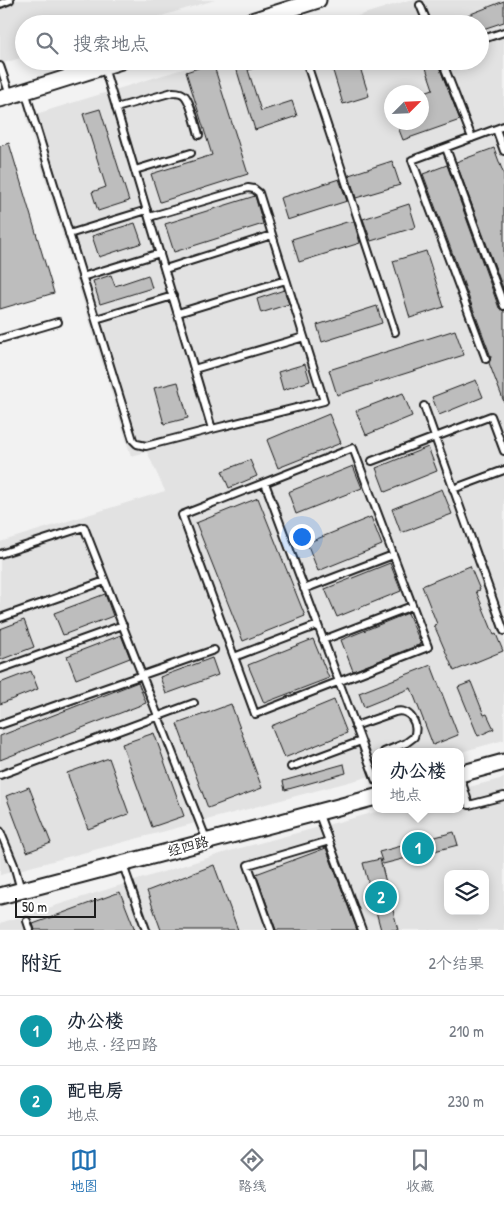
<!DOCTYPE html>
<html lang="zh">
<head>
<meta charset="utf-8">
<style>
	:root { --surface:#fff; --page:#f6f6f7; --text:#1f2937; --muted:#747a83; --line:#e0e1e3; --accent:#1f6fb2 }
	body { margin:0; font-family:"Patrick Hand","LXGW WenKai TC",sans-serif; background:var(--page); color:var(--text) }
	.controls { position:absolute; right:15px; bottom:15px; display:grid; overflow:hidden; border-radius:10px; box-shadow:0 2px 12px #0003 }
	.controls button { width:45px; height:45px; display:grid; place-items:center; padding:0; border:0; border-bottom:1px solid var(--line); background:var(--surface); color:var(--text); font:25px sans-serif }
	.compass { position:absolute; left:384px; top:85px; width:45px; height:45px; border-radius:50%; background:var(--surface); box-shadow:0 2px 12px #0003; rotate:66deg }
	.scale { position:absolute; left:15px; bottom:12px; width:81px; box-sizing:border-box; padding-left:5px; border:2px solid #1c1c1c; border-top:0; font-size:14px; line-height:18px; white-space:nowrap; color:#1c1c1c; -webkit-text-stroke:4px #fff; paint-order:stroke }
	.you { position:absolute; left:301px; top:536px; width:18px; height:18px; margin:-12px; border:4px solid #fff; border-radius:50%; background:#1a73e8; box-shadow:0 0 0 8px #1a73e833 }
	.badge { display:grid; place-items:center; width:32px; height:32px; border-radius:50%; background:var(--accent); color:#fff; font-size:16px; font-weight:700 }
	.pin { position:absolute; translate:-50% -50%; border:2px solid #fff; box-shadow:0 1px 5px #0006 }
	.popup { position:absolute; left:372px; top:748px; width:92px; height:65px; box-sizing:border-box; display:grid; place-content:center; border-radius:10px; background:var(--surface); filter:drop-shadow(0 1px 4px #0005); font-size:16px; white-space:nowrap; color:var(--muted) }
	.popup b { font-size:19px; color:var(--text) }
	.popup::after { content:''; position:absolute; left:50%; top:100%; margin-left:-10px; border:10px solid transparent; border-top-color:var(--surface) }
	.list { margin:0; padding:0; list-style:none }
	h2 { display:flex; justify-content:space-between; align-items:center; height:65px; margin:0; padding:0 20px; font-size:21px }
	h2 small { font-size:16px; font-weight:400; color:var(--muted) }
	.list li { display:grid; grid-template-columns:32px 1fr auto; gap:15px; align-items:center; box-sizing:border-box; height:70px; padding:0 20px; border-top:1px solid var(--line) }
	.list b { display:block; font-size:19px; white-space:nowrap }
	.list p { margin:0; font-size:16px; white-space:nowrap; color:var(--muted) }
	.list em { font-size:16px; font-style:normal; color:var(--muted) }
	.icon { flex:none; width:28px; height:28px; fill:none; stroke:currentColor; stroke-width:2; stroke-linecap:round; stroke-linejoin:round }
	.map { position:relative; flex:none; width:504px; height:930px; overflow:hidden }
	.search { position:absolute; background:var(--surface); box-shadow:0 2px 12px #0003; left:15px; right:15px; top:15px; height:55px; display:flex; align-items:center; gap:12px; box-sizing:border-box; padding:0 18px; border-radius:28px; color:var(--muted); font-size:19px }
	.sheet { height:205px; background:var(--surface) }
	nav { display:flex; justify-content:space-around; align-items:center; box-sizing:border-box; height:70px; border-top:1px solid var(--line); background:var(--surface); font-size:14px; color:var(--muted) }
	nav a { display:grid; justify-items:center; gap:2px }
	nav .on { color:var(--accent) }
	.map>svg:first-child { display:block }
	.built { fill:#e2e2e2; fill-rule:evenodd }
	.building { fill:#bdbdbd; stroke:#1c1c1c }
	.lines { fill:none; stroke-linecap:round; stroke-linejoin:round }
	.service-casing { stroke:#1c1c1c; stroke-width:10 }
	.tertiary-casing { stroke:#1c1c1c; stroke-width:19 }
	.service { stroke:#fff; stroke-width:6 }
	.tertiary { stroke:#fff; stroke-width:15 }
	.labels { text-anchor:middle; stroke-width:4; stroke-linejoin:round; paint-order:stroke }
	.street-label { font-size:14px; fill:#1c1c1c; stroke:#fff }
</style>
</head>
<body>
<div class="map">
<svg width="504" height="930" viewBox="0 0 504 930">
	<rect width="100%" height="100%" fill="#f2f2f2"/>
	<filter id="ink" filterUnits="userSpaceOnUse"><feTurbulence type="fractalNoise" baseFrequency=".02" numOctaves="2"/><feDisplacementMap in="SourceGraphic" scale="10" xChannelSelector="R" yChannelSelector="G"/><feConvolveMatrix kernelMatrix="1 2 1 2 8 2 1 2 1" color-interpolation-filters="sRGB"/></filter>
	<g filter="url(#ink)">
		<path class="built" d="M0 0H215L135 24H24V57L0 64Z
			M409 0H504V740L461 752H376L375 775 0 875V542L165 491 147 452 131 456 26 117 209 61H480V24H332ZM392 92H422V122H392Z
			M504 778V930H0V923L233 850 387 809H460L461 789ZM448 874H485V911H448Z"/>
		<path class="building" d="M504 1V22L480 30V24H445Z
			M234 61H270V63L248 70 261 111 292 101 297 116 255 130Z
			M330 61H358L369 96 343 104Z
			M213 63 248 174 160 202 151 174 212 155 186 72Z
			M438 64 460 120 403 140 396 122H422V93L433 89 426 68Z
			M100 109 129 201 98 211 92 192 106 187 83 114Z
			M9 143 54 293 0 309V146Z
			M494 148 504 175V291L456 162Z
			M392 161 400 185 356 198 349 175Z
			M447 165 499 308 504 311V402L489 363 491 357 423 174Z
			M339 179 347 201 287 220 280 198Z
			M255 196 263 224 174 252 165 224Z
			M409 204 416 227 371 241 363 219Z
			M350 221 351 222H354L360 243 299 262 292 239Z
			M135 223 142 243 99 257 92 236Z
			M426 251 444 307 410 318 393 261Z
			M111 275 115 286 148 275 152 288 100 304 93 281Z
			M284 290 289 304 261 313 257 299Z
			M377 306 382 323 322 342 317 325Z
			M455 330 464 355 337 395 329 370Z
			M305 364 310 381 283 390 278 372Z
			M476 380 483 397 439 415 432 397Z
			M178 382 188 418 164 424 154 388Z
			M403 393 412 416 366 435 356 411Z
			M329 414 341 443 278 468 267 440Z
			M428 447 437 471 385 492 376 468Z
			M250 460 257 476 229 488 222 471Z
			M353 466 362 488 296 514 288 492Z
			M442 489 452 514 401 533 392 509Z
			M258 498 305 616 243 641 196 523Z
			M371 517 382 545 318 571 307 543Z
			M390 563 401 591 337 617 325 589Z
			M470 566 480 590 476 591 494 635 496 634 503 651 454 671 434 625 437 624 422 586Z
			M105 594 113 616 63 635 54 613Z
			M408 613 421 644 353 671 341 640Z
			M24 620 34 647 0 660V629Z
			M121 635 130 658 76 679 67 656Z
			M313 639 329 678 264 703 248 665Z
			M212 658 218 675 166 694 160 677Z
			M431 665 458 735 433 745 411 688 364 707 359 693Z
			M31 671 38 689 0 704V683Z
			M138 682 146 703 0 760V736Z
			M471 682 484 715 487 714 494 729 478 736 458 687Z
			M334 700 347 733 284 758 271 726Z
			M231 704 262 788 208 808 177 724Z
			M154 733 184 816 152 827 122 744Z
			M109 758 129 814 88 829 67 773Z
			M344 764 346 773 285 790 283 781Z
			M29 787 51 843 27 852 6 796Z
			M454 832 458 845 383 864 379 852Z
			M326 848 357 930H276L256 874Z
			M380 859 398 930H381L363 863Z
			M214 865 238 930H161L147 891Z
			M120 892 135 930H35L33 924Z"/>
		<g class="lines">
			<defs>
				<path id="service" d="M0 4 10 0
					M420 5 428 24
					M289 10 294 24
					M480 40 504 32
					M306 61 395 332
					M442 61 472 138
					M0 66 10 95
					M104 67 212 429 324 401 259 193 254 189 248 188 149 217
					M25 91 133 440 137 444 146 446 212 429
					M116 108 173 92C177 92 182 92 185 96 191 103 196 125 199 135
					M496 129 504 151
					M446 148 504 306
					M135 170 191 153
					M69 234 147 210
					M165 269 272 235
					M82 277 160 253
					M178 313 286 280
					M96 319 173 296
					M0 339 58 322
					M486 359 412 160 504 126
					M194 369 304 337
					M424 406 504 631
					M353 448 428 647 255 714 182 515Z
					M372 461 491 416 504 451
					M265 483 376 781
					M453 489 504 470
					M0 554 84 527 207 841
					M304 589 393 555
					M0 618 105 581
					M323 640 412 606
					M234 657 318 625
					M0 669 123 625
					M0 725 214 650
					M355 726 395 712C410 708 419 724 414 737L406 743 384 752
					M291 767 361 741
					M0 775 194 703
					M460 776 469 805 504 796
					M318 812 362 930
					M0 831 14 865 21 890
					M123 865 146 930
					M27 921 30 930
					M271 930 248 865 329 841"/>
				<path id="tertiary" d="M242 24 318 0
					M0 99 121 61
					M460 774 504 762
					M0 896 376 797"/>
			</defs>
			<use href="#service" class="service-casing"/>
			<use href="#tertiary" class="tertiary-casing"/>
			<use href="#service" class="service"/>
			<use href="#tertiary" class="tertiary"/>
		</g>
	</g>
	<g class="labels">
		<g class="street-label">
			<text transform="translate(188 846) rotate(-15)" y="5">经四路</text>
		</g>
	</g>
</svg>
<div class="controls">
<button><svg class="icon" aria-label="layers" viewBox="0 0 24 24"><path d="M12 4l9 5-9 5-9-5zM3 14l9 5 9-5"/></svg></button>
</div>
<svg class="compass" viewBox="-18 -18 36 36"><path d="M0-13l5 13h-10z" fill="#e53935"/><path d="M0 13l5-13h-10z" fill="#747a83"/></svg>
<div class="scale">50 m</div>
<div class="you"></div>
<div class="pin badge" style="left:418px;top:848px;background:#0f9aa8">1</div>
<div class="popup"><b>办公楼</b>地点</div>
<div class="pin badge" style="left:381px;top:897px;background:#0f9aa8">2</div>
<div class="search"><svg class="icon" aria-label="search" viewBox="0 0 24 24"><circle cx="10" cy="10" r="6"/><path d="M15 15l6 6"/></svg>搜索地点</div>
</div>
<section class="sheet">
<h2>附近<small>2个结果</small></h2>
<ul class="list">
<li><span class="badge" style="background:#0f9aa8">1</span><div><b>办公楼</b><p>地点 · 经四路</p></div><em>210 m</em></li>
<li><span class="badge" style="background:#0f9aa8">2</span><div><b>配电房</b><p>地点</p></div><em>230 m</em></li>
</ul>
</section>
<nav>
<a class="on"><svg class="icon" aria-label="map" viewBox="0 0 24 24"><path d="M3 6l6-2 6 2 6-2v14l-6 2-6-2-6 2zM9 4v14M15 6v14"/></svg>地图</a>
<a><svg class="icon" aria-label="directions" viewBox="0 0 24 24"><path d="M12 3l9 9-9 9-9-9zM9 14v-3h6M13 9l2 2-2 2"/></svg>路线</a>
<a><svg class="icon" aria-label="saved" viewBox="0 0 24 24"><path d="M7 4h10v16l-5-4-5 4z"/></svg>收藏</a>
</nav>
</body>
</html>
